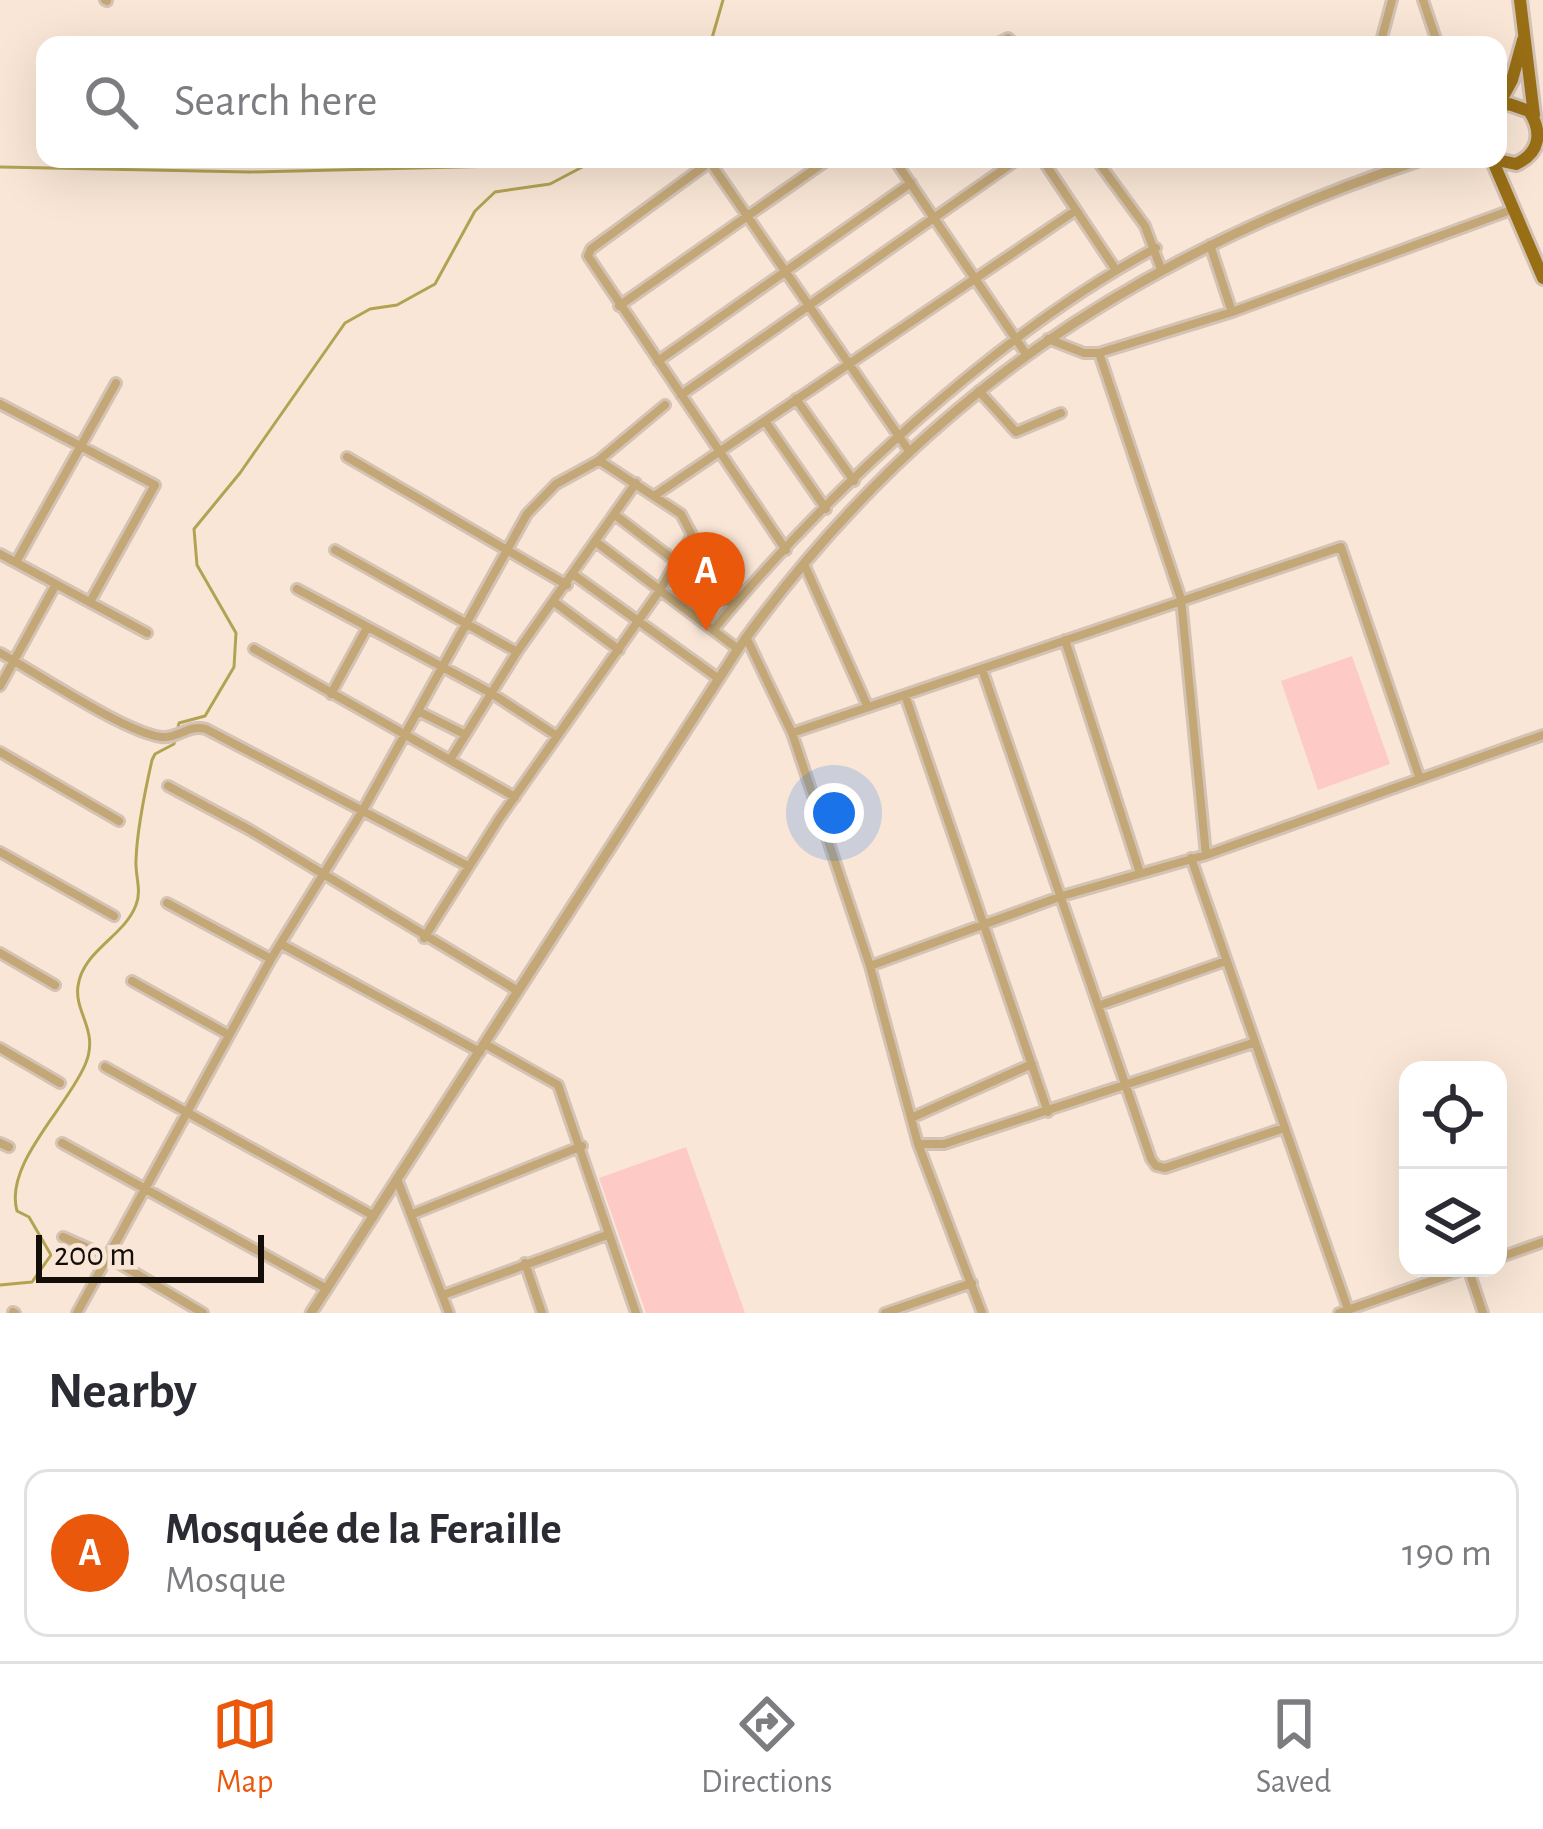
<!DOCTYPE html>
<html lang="en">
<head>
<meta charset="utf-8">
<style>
	:root { --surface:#fff; --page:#f2f2f3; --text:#2b2b33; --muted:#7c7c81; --line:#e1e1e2; --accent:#ea580c }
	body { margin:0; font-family:"Alegreya Sans",sans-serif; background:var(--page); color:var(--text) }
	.controls { position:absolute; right:36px; bottom:36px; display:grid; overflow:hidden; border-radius:24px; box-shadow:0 12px 48px #0002 }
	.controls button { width:108px; height:108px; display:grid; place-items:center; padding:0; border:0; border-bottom:3px solid var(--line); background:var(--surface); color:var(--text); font:60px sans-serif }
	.scale { position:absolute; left:36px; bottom:30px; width:228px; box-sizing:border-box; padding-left:12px; border:6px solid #140e09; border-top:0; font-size:33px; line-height:42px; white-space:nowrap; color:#140e09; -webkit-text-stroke:9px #f9e6d6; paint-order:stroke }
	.you { position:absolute; left:834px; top:813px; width:42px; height:42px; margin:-30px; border:9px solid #fff; border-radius:50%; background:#1a73e8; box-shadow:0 0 0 18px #1a73e833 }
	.badge { display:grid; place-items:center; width:78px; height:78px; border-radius:50%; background:var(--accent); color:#fff; font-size:39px; font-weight:700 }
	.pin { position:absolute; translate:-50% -99px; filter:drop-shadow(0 3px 6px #0008) }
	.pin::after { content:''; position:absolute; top:63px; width:42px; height:36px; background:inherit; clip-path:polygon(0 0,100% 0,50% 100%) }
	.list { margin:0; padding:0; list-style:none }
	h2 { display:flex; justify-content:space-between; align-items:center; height:156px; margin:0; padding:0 48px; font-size:51px }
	h2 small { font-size:39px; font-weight:400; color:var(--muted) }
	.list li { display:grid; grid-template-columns:78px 1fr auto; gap:36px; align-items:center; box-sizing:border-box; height:168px; margin:0 24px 24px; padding:0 24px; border:3px solid var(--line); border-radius:24px }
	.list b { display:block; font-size:45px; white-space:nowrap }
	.list p { margin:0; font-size:39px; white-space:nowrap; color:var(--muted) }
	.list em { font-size:39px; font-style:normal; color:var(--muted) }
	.icon { flex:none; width:66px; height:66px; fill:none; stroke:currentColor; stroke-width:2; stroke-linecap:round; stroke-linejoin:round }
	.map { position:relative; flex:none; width:1543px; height:1313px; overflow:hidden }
	.search { position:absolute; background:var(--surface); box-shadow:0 12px 48px #0002; left:36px; right:36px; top:36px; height:132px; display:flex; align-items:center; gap:30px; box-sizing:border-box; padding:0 42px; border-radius:24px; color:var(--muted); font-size:45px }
	.sheet { height:348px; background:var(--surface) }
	nav { display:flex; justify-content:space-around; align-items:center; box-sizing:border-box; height:168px; border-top:3px solid var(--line); background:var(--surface); font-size:33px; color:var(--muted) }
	nav a { display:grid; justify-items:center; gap:6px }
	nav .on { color:var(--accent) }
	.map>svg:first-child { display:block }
	.green { fill:#fecac6 }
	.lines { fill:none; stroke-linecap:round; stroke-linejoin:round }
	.stream { stroke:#b2a353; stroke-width:3 }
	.minor-casing { stroke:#d4c3b5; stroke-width:14 }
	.tertiary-casing { stroke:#d4c3b5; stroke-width:15 }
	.primary-casing { stroke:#d4c3b5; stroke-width:18 }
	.minor { stroke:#c3a776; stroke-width:8 }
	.tertiary { stroke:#c3a776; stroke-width:9 }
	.primary { stroke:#996f16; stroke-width:12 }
</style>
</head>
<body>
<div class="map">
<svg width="1543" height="1313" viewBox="0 0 1543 1313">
	<rect width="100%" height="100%" fill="#f9e6d6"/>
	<path class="green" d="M1352 656 1390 764 1318 790 1281 681Z
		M686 1147 745 1313H646L599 1178Z"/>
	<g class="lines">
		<path class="stream" d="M710 45 723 0
			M0 167 249 172 588 164 592 159
			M0 1285 32 1282 51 1255 29 1217 17 1211C4 1164 66 1109 85 1065 100 1031 74 1013 78 986 83 950 124 937 136 905 142 890 135 876 136 860 137 828 145 791 152 760L155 754 174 744 179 723 205 716 234 667 236 633 197 565 194 529 240 473 345 323 370 309 397 305 435 284 475 211 495 192 550 184 588 164"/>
		<defs>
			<path id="minor" d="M105 0 107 1
				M1423 0 1438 45
				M994 45 1008 38 1016 45
				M1380 45 1392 0
				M714 159 591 249 588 256 786 550
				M894 159 1026 354
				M1042 159 1116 270
				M1096 159 1145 226 1161 269
				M710 162 909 451
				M1210 245 1232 312
				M619 306 829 159
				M1048 339 1084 353H1099L1232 312 1511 210
				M1099 353 1181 599 1206 855
				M658 361 911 183
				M979 391 1016 432 1061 413
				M681 395 1018 159
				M796 399 854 481
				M0 404 155 485 90 602
				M765 421 826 509
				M347 457 567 585
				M654 496 1075 211
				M615 515 733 605
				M596 542 738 649
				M335 550 517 652
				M0 554 147 633
				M16 562 116 383
				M804 564 867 705
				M574 575 719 679
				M297 589 491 693 557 736
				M554 602 619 650
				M714 629C826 493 1000 331 1156 248
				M746 637 792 733 870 966 918 1144 982 1313
				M1065 640 1140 873
				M254 649 515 797
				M0 653C37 673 124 732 161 737 178 739 188 724 206 729L468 866
				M982 669 1151 1159 1156 1166 1165 1168 1284 1128
				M0 686 56 584
				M331 694 367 628
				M905 695 1048 1112
				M418 711 464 734
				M792 733 1341 547 1419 776
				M0 752 119 821
				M450 760 517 652 636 483
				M168 786 250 830 518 991
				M0 852 114 916
				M1191 858 1348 1309
				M167 903 271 959
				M424 938 499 819 660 590 692 535 681 514 600 461
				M281 944 480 1052
				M0 953 55 985
				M870 966 1062 896 1206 855 1543 735
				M132 981 229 1035
				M1098 1006 1226 961
				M485 1044 558 1085 636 1313
				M0 1048 60 1083
				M105 1067 374 1216
				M911 1118 1032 1064
				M0 1143 9 1147
				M62 1143 327 1289
				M918 1144H944L1253 1043
				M397 1179 449 1313
				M413 1214 582 1146
				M63 1237 108 1257 203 1313
				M1498 1258 1543 1242
				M525 1263 542 1313
				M1468 1268 1483 1313
				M443 1295 607 1235
				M13 1312 15 1313
				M77 1313 271 959 363 810 527 514 556 484 598 461 665 405
				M885 1313 972 1283
				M1339 1313 1468 1268"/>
			<path id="tertiary" d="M311 1313 738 649C914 402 1137 253 1424 159"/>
			<path id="primary" d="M1520 0 1534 115
				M1498 106 1512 80 1523 40
				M1492 159 1543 278
				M1492 159 1516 164C1540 153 1543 132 1529 111L1509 104 1498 106"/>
		</defs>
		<use href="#minor" class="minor-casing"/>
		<use href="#tertiary" class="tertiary-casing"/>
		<use href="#primary" class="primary-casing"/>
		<use href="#minor" class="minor"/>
		<use href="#tertiary" class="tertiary"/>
		<use href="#primary" class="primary"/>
	</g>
</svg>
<div class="controls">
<button><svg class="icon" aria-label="locate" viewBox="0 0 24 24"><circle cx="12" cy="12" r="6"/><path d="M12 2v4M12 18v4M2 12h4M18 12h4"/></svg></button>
<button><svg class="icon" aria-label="layers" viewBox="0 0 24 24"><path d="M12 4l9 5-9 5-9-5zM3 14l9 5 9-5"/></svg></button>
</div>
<div class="scale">200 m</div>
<div class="you"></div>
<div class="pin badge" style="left:706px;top:631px">A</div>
<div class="search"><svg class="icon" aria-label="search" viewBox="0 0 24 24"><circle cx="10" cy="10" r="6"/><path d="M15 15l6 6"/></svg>Search here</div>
</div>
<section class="sheet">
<h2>Nearby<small></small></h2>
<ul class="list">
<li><span class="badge">A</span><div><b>Mosquée de la Feraille</b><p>Mosque</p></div><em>190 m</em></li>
</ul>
</section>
<nav>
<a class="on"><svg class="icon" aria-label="map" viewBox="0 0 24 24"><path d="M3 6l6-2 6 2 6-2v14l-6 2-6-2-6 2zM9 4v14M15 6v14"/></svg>Map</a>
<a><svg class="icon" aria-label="directions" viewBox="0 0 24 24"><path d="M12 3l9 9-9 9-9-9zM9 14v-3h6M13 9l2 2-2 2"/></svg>Directions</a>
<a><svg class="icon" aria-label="saved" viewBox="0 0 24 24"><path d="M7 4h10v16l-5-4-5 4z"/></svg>Saved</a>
</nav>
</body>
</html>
